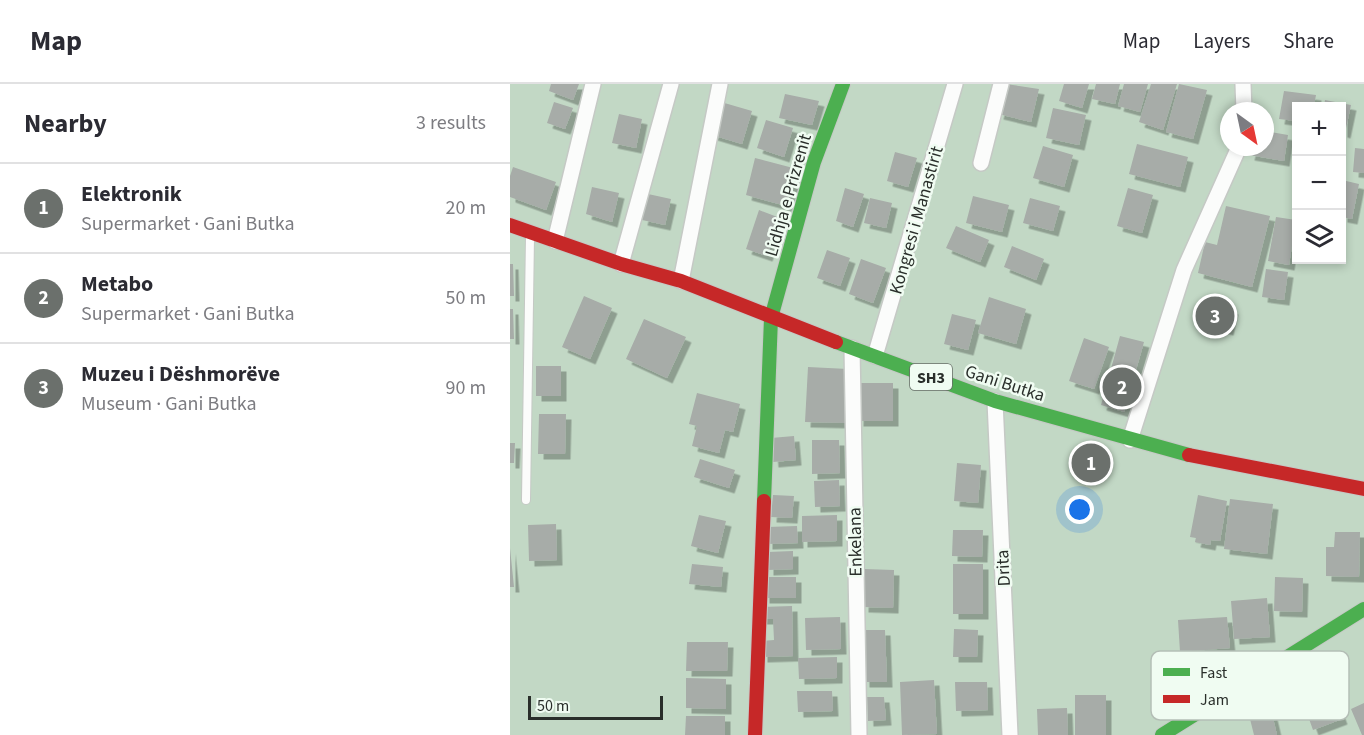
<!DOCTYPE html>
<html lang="en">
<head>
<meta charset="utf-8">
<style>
	:root { --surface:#fff; --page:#f7f7f7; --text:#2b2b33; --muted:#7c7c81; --line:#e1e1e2; --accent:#6b706c }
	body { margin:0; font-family:"Source Sans 3",sans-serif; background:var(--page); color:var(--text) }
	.controls { position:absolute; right:18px; top:18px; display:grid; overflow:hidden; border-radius:0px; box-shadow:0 3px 9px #0003 }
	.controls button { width:54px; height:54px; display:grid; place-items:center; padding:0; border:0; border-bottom:2px solid var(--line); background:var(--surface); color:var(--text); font:30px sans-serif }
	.compass { position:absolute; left:710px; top:18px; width:54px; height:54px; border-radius:50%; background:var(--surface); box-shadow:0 3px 9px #0003; rotate:147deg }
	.scale { position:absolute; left:18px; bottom:15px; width:135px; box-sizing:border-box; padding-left:6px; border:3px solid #292e2a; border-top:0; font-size:16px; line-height:21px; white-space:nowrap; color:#292e2a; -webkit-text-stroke:4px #f0fcf2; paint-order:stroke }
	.you { position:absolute; left:570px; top:426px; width:21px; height:21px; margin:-15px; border:4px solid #fff; border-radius:50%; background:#1a73e8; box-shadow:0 0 0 9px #1a73e833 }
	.badge { display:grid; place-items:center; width:39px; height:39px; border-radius:50%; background:var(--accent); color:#fff; font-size:20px; font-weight:700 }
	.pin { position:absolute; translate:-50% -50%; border:3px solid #fff; box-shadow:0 2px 6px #0006 }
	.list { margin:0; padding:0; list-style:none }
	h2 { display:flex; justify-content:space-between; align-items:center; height:78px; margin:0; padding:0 24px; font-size:26px }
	h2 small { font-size:20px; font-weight:400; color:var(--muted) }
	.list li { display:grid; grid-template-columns:39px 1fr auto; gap:18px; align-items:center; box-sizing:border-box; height:90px; padding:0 24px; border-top:2px solid var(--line) }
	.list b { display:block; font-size:22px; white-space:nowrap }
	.list p { margin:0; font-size:20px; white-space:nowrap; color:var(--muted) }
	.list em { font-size:20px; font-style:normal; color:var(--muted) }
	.icon { flex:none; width:33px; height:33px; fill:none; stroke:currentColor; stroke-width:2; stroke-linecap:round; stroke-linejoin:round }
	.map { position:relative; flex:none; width:854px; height:651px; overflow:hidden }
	header { display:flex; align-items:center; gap:36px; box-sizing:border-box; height:84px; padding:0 30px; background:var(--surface); border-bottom:2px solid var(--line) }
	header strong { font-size:28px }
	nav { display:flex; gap:33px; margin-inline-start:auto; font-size:21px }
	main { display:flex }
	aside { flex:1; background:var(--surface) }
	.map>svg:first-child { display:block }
	.green { fill:#c2d8c5; fill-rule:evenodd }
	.building { fill:#a7aca8; filter:url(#shadow) }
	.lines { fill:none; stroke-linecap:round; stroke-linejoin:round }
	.lane-casing { stroke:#c5c9c5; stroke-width:10 }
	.street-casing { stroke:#c5c9c5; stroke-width:18 }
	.fast-casing { stroke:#c5c9c5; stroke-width:16 }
	.jam-casing { stroke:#c5c9c5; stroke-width:16 }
	.lane { stroke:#fbfcfb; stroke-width:8 }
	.street { stroke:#fbfcfb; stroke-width:15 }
	.fast { stroke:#4caf50; stroke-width:14 }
	.jam { stroke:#c62828; stroke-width:14 }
	.labels { text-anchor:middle; stroke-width:5; stroke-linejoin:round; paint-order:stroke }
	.shield { fill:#f0fcf2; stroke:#656c66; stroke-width:1.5 }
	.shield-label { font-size:16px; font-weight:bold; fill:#292e2a }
	.street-label { font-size:18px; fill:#292e2a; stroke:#f0fcf2 }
	.key { fill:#f0fcf2; stroke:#b4beb6; stroke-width:1.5 }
	.key-label { font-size:16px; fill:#292e2a }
</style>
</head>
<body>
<header>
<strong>Map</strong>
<nav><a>Map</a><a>Layers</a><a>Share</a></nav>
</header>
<main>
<aside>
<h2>Nearby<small>3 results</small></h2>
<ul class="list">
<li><span class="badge">1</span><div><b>Elektronik</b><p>Supermarket · Gani Butka</p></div><em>20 m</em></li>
<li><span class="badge">2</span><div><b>Metabo</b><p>Supermarket · Gani Butka</p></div><em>50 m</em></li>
<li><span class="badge">3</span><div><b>Muzeu i Dëshmorëve</b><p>Museum · Gani Butka</p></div><em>90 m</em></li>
</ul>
</aside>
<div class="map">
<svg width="854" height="651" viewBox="0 0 854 651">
	<defs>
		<filter id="shadow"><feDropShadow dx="5.5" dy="5.5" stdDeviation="0" flood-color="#0004"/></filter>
	</defs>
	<rect width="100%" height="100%" fill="#e6ece6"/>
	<path class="green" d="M0 0H854V651H0ZM786 22H832V176H786ZM719 27H755V63H719Z"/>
	<path class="building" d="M41 0H69L63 16 39 7Z
		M496 0 529 5 521 38 488 30Z
		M554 0H579L572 24 549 17Z
		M586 0H610L605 20 582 15Z
		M614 0H638L630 28 608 22Z
		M641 0H667L653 46 629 38Z
		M669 0 697 6 683 55 656 48Z
		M774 7 806 11 804 22H786V37L769 35Z
		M275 10 309 17 302 41 269 34Z
		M815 16 841 21 835 49 832 48V22H814Z
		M44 18 63 24 55 45 37 39Z
		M211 18 242 27 232 60 202 51Z
		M543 24 576 31 569 61 536 54Z
		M109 30 132 35 126 64 102 59Z
		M256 36 283 44 274 73 247 64Z
		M755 47 778 51 774 77 739 71 741 63H755Z
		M627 60 678 73 670 103 619 90Z
		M533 62 563 71 554 103 523 94Z
		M845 64 854 65V89L843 88Z
		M385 68 407 74 398 103 377 97Z
		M245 74 287 85 276 122 236 111Z
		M3 83 46 98 36 126 0 113V92Z
		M832 96 849 100 842 135 832 133Z
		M82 103 109 109 102 138 76 130Z
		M335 104 354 110 343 143 326 137Z
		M618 104 643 111 632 149 607 142Z
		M138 110 161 115 155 141 132 136Z
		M463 112 499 121 492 148 456 139Z
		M360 114 382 119 376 144 354 139Z
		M520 114 550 122 543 147 513 139Z
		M716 122 760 132 742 203 688 189 695 158 707 161Z
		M249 126 270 134 257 172 236 165Z
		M766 133 786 136 779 181 758 177Z
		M446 142 479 156 470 178 436 164Z
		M502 162 534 175 526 196 494 183Z
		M317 166 340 174 330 202 307 194Z
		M351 175 376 184 363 219 339 210Z
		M0 180H3L4 212H0Z
		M756 185 778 188 774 216 752 213Z
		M74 212 102 224 80 275 52 263Z
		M479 213 516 225 506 260 468 249Z
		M692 219 723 225 718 246 688 239Z
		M0 225H3L4 255H0Z
		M442 230 466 236 458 266 434 260Z
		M134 235 176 253 157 294 116 275Z
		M610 252 634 258 614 328 591 321Z
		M574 254 599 263 584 305 559 297Z
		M26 282H51V312H26Z
		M298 283 338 285 336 339 295 338Z
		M349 299H383V337H348Z
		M187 309 230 320 223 348 215 346 209 369 182 362 187 342 179 340Z
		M29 330H56L55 370H28Z
		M284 352 286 376 263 378 261 354Z
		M302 356H329L330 389 302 390Z
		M0 359H5L4 379H0Z
		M190 375 225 386 219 404 184 393Z
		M447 379 471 381 468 419 444 417Z
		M329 396 330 422 305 423 304 397Z
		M263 411 284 412 282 434 261 433Z
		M688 411 717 417 710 457 701 456 700 461 685 458 686 454 680 453Z
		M720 415 763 420 757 470 714 465Z
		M189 431 216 437 208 469 181 462Z
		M327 431V457L292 458V432Z
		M46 440 47 476 19 477 18 441Z
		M287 442 288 459 257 460V443Z
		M443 446H473L472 473 442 472Z
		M825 448H850L849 493 816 492V463H824Z
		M0 464 4 503H0Z
		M283 467V485L258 486V468Z
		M182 480 213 483 211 503 179 500Z
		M443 480H473V530H443Z
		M354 485 384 486 383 524 353 523Z
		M254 493H286V514H254Z
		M765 493 793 494 792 528 764 527Z
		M757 514 760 553 724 555 721 517Z
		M282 522 283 572 252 573V557L264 556 263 535H251V523Z
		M330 533 331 565 296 566 295 534Z
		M717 533 720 564 670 568 668 536Z
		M444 545 468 546 467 573H443Z
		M353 546H375L377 598H354Z
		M177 558H218L217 587H176Z
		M327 573V594L289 595 288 574Z
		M176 594 216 595V625L176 624Z
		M424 596 427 650 392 651 390 598Z
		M818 596 832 635 803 646 789 607Z
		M445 598H477L478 626 446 627Z
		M287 607H322L323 627 288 628Z
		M565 611H596V651H565Z
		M357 613H374L376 636 358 637Z
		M854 619V651H852L841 625Z
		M557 624 558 651H528L527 625Z
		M762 630 767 651H744L740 635Z
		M176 632H215V651H175Z"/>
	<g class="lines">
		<defs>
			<path id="lane" d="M16 416 20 153"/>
			<path id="street" d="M733 0 734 27
				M471 79 491 0
				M45 157 83 0
				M111 180 161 0
				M171 197 210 0
				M342 264 349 651
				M365 272 445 0
				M485 317 500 651
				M620 356 674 186 729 63"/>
			<path id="fast" d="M326 258 485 317 679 371
				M254 417 261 234 304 78 333 0
				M652 651 854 525"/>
			<path id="jam" d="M0 141 111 180 171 197 326 258
				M679 371 854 405
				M245 651 254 417"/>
		</defs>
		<use href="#lane" class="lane-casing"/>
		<use href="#street" class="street-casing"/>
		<use href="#fast" class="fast-casing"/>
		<use href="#jam" class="jam-casing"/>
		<use href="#lane" class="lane"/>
		<use href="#street" class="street"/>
		<use href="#fast" class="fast"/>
		<use href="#jam" class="jam"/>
	</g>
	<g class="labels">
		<rect class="shield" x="400" y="280" width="42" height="26" rx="4.5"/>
		<g class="shield-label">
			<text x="421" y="299">SH3</text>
		</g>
		<g class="street-label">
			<text transform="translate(278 111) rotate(-74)" y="6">Lidhja e Prizrenit</text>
			<text transform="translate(406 136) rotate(-74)" y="6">Kongresi i Manastirit</text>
			<text transform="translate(495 299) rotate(18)" y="6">Gani Butka</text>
			<text transform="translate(345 458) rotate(-91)" y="6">Enkelana</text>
			<text transform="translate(493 484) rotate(-93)" y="6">Drita</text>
		</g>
	</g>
	<rect x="641" y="567" width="198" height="69" rx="9" class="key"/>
	<rect x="653" y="584" width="27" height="8" fill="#4caf50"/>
	<rect x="653" y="611" width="27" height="8" fill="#c62828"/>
	<g class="key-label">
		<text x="690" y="594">Fast</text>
		<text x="690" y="621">Jam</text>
	</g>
</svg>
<div class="controls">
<button>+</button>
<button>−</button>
<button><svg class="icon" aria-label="layers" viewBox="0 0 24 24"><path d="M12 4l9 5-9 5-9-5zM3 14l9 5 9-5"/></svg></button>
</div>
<svg class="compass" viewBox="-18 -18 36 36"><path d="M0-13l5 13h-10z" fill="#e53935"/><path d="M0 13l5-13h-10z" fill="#7c7c81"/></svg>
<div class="scale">50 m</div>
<div class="you"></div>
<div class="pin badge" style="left:581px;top:379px">1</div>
<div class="pin badge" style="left:612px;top:303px">2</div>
<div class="pin badge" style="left:705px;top:232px">3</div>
</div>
</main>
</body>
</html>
